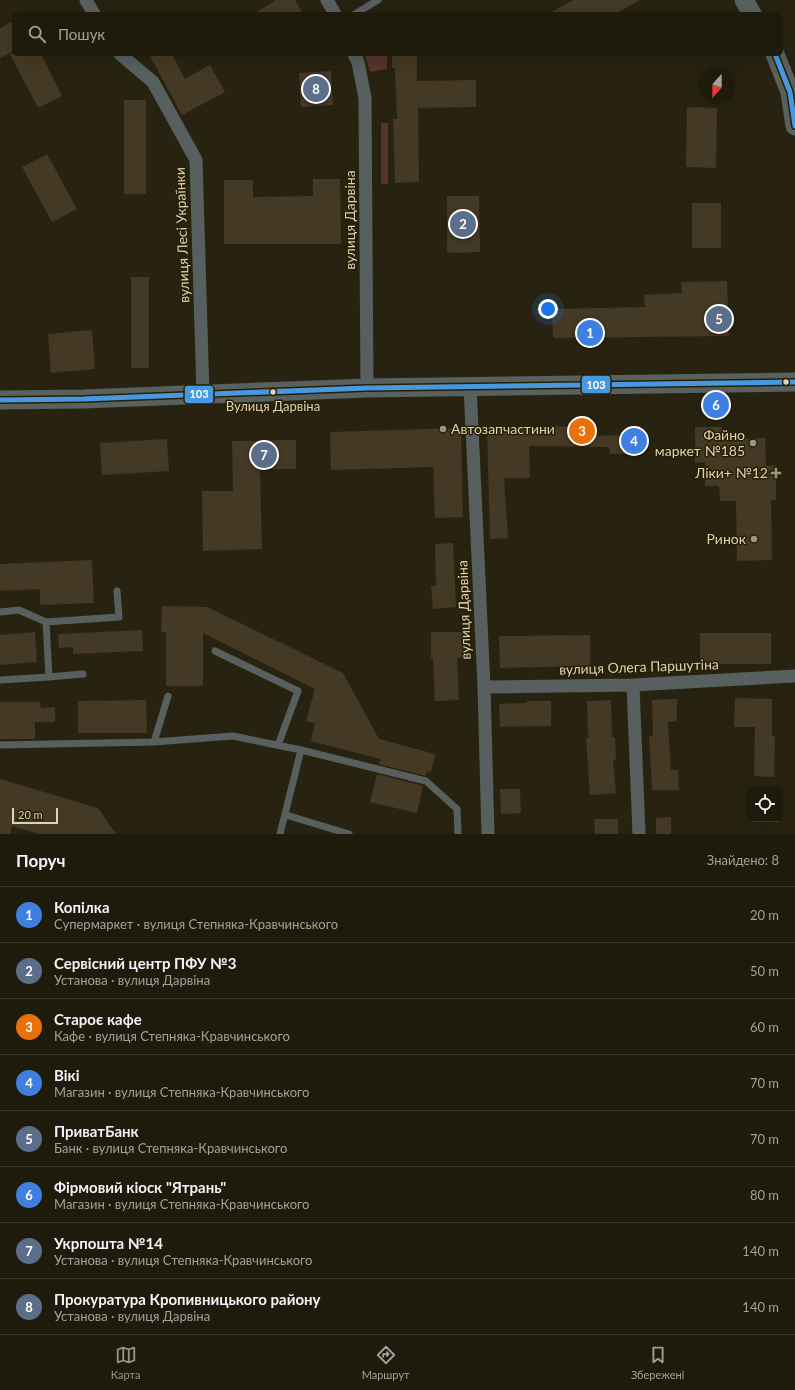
<!DOCTYPE html>
<html lang="uk">
<head>
<meta charset="utf-8">
<style>
	:root { --surface:#1e1a0c; --page:#2b271a; --text:#f1f3f6; --muted:#a1a19d; --line:#3c382d; --accent:#9c957f }
	body { margin:0; font-family:Lato,sans-serif; background:var(--page); color:var(--text) }
	.controls { position:absolute; right:12px; bottom:12px; display:grid; overflow:hidden; border-radius:6px; box-shadow:0 4px 16px #0002 }
	.controls button { width:36px; height:36px; display:grid; place-items:center; padding:0; border:0; border-bottom:1px solid var(--line); background:var(--surface); color:var(--text); font:20px sans-serif }
	.compass { position:absolute; left:699px; top:68px; width:36px; height:36px; border-radius:50%; background:var(--surface); box-shadow:0 4px 16px #0002; rotate:201deg }
	.scale { position:absolute; left:12px; bottom:10px; width:46px; box-sizing:border-box; padding-left:4px; border:2px solid #dad2bb; border-top:0; font-size:11px; line-height:14px; white-space:nowrap; color:#dad2bb; -webkit-text-stroke:3px #291f00; paint-order:stroke }
	.you { position:absolute; left:548px; top:309px; width:14px; height:14px; margin:-10px; border:3px solid #fff; border-radius:50%; background:#1a73e8; box-shadow:0 0 0 6px #1a73e833 }
	.badge { display:grid; place-items:center; width:26px; height:26px; border-radius:50%; background:var(--accent); color:#fff; font-size:13px; font-weight:700 }
	.pin { position:absolute; translate:-50% -50%; border:2px solid #fff; box-shadow:0 1px 4px #0006 }
	.list { margin:0; padding:0; list-style:none }
	h2 { display:flex; justify-content:space-between; align-items:center; height:52px; margin:0; padding:0 16px; font-size:17px }
	h2 small { font-size:13px; font-weight:400; color:var(--muted) }
	.list li { display:grid; grid-template-columns:26px 1fr auto; gap:12px; align-items:center; box-sizing:border-box; height:56px; padding:0 16px; border-top:1px solid var(--line) }
	.list b { display:block; font-size:15px; white-space:nowrap }
	.list p { margin:0; font-size:13px; white-space:nowrap; color:var(--muted) }
	.list em { font-size:13px; font-style:normal; color:var(--muted) }
	.icon { flex:none; width:22px; height:22px; fill:none; stroke:currentColor; stroke-width:2; stroke-linecap:round; stroke-linejoin:round }
	.map { position:relative; flex:none; width:795px; height:834px; overflow:hidden }
	.search { position:absolute; background:var(--surface); box-shadow:0 4px 16px #0002; left:12px; right:12px; top:12px; height:44px; display:flex; align-items:center; gap:10px; box-sizing:border-box; padding:0 14px; border-radius:6px; color:var(--muted); font-size:15px }
	.sheet { height:500px; background:var(--surface) }
	nav { display:flex; justify-content:space-around; align-items:center; box-sizing:border-box; height:56px; border-top:1px solid var(--line); background:var(--surface); font-size:11px; color:var(--muted) }
	nav a { display:grid; justify-items:center; gap:2px }
	nav .on { color:var(--accent) }
	.map>svg:first-child { display:block }
	.green { fill:#583329 }
	.building { fill:#443924 }
	.lines { fill:none; stroke-linecap:round; stroke-linejoin:round }
	.service { stroke:#57605f; stroke-width:7 }
	.minor { stroke:#57605f; stroke-width:13 }
	.secondary { stroke:#58615e; stroke-width:19 }
	.bus-1-casing { stroke:#291f00; stroke-width:8 }
	.bus-1 { stroke:#4699e1; stroke-width:5 }
	.bus-dot { fill:#dad2bb; stroke:#291f00; stroke-width:1.5 }
	.poi-dot { fill:#9c957f; stroke:#291f00; stroke-width:1.5 }
	.labels { text-anchor:middle; stroke-width:3; stroke-linejoin:round; paint-order:stroke }
	.bus-label { font-size:13px; fill:#dad2bb; stroke:#291f00 }
	.street-label { font-size:14px; fill:#dad2bb; stroke:#291f00 }
	.poi-label { font-size:14px; fill:#dad2bb; stroke:#291f00; text-anchor:end }
	.line-badge { stroke:#291f00; stroke-width:1.5 }
	.badge-label { font-size:11px; text-anchor:middle; font-weight:bold; fill:#fff }
</style>
</head>
<body>
<div class="map">
<svg width="795" height="834" viewBox="0 0 795 834">
	<rect width="100%" height="100%" fill="#282310"/>
	<path class="green" d="M365 54H387V69L370 72Z
		M381 123H388V184H381Z"/>
	<path class="building" d="M276 0H295L303 14H253Z
		M573 0H640L614 14H548Z
		M14 21V51L0 58V28Z
		M10 54H41L62 96 38 108Z
		M149 54H172L185 79 210 65 225 92 182 115Z
		M392 54H417V81L476 80V107L418 108 419 182 395 183 393 119H397L395 68H392Z
		M331 71 333 105 301 107 299 73Z
		M124 100H146V194H124Z
		M687 107 717 108 716 168 686 167Z
		M47 154 77 209 52 222 22 167Z
		M313 179H340L341 244H224V180H253V197L313 196Z
		M447 196H479L480 252 447 253Z
		M692 203H721V248H692Z
		M131 277H149V368H131Z
		M727 281 729 336 553 338 552 309 645 307 644 295 682 293 681 282Z
		M92 330 95 369 51 373 48 334Z
		M542 426 595 427 596 436 642 434V453L610 454 609 447 529 446 530 478H504L508 538 490 539 487 428H542Z
		M695 427H722V439L765 438 766 466 776 465V500H771L772 560 737 561 736 501H720L719 486H705V462L695 463Z
		M461 428 463 517 435 518 433 467 331 470 330 432Z
		M167 439 169 471 102 475 100 443Z
		M296 440V469H260L262 549 203 551 202 491H233L232 441Z
		M453 543 456 607 433 609 431 586H436L435 544Z
		M92 560 94 603 40 605V589L0 591V564Z
		M162 606 207 607 343 673 379 739 435 754 431 772 427 771 426 776 379 764 380 759 311 741 315 723 306 721 315 689 203 633V686H166V632H161Z
		M142 630 143 651 73 654V647L59 648 58 634Z
		M35 632 37 662 0 665V635Z
		M431 632H464V658H457L459 700 435 701 433 658H431Z
		M700 633H771V664H700Z
		M590 635V666L500 668 499 636Z
		M735 698 772 699V736H775L774 777 754 776 755 727H734Z
		M677 699V721L668 722 671 770H678L679 790H652L649 736H653L652 700Z
		M146 700 147 733H78V701Z
		M611 700 612 737H615L616 760H613L616 793 590 795 586 738H588L587 701Z
		M527 701H551V726L500 727 499 704 527 703Z
		M0 702H40L41 708 55 707V722H35V739H0Z
		M377 774 423 786 417 813 370 802Z
		M0 779 98 808 116 834H39L12 826 10 834H0Z
		M500 789H520L521 813 501 814Z
		M671 817V834H656V818Z
		M594 819H618V834H595Z"/>
	<g class="lines">
		<path class="service" d="M355 14 378 0
			M0 612 19 610 46 622 49 677 0 680
			M46 622 119 617 117 591
			M215 651 298 691 278 745
			M49 677 83 674
			M154 742 168 696
			M0 745 154 742 233 736 301 750 280 834
			M301 750 426 781 457 809 458 834
			M286 815 349 834"/>
		<path class="minor" d="M86 0 94 14
			M327 0 335 14
			M120 54 153 82 196 160 203 394
			M354 54 358 62 365 98 367 388
			M470 385 484 687 488 834
			M633 685 639 834
			M484 687 633 685 795 676"/>
		<path class="secondary" d="M744 0 752 14
			M775 54 790 92 795 126
			M0 400 83 399 367 388 795 382"/>
		<defs>
			<path id="bus-1" d="M775 54 790 92 795 126
				M0 400 83 399 367 388 795 382"/>
		</defs>
		<use href="#bus-1" class="bus-1-casing"/>
		<use href="#bus-1" class="bus-1"/>
	</g>
	<g class="bus-dot">
		<circle cx="786" cy="382" r="3.5"/>
		<circle cx="273" cy="392" r="3.5"/>
	</g>
	<g class="poi-dot">
		<circle cx="443" cy="429" r="4"/>
		<circle cx="753" cy="443" r="4"/>
		<path d="M774 467h4v4h4v4h-4v4h-4v-4h-4v-4h4z"/>
		<circle cx="754" cy="539" r="4"/>
	</g>
	<g class="labels">
		<g class="bus-label">
			<text x="273" y="411">Вулиця Дарвіна</text>
		</g>
		<g class="street-label">
			<text transform="translate(350 220) rotate(-90)" y="5">вулиця Дарвіна</text>
			<text transform="translate(182 235) rotate(-92)" y="5">вулиця Лесі Українки</text>
			<text transform="translate(464 610) rotate(-92)" y="5">вулиця Дарвіна</text>
			<text transform="translate(639 667) rotate(-2)" y="5">вулиця Олега Паршутіна</text>
		</g>
		<g class="poi-label">
			<text x="451" y="434" text-anchor="start">Автозапчастини</text>
			<text x="745" y="440">Файно<tspan x="745" dy="16">маркет №185</tspan></text>
			<text x="768" y="478">Ліки+ №12</text>
			<text x="746" y="544">Ринок</text>
		</g>
	</g>
	<g class="line-badge">
		<rect x="581" y="375" width="30" height="19" rx="4" fill="#4699e1"/>
		<rect x="184" y="385" width="30" height="19" rx="4" fill="#4699e1"/>
	</g>
	<g class="badge-label">
		<text x="596" y="389">103</text>
		<text x="199" y="398">103</text>
	</g>
</svg>
<div class="controls">
<button><svg class="icon" aria-label="locate" viewBox="0 0 24 24"><circle cx="12" cy="12" r="6"/><path d="M12 2v4M12 18v4M2 12h4M18 12h4"/></svg></button>
</div>
<svg class="compass" viewBox="-18 -18 36 36"><path d="M0-13l5 13h-10z" fill="#e53935"/><path d="M0 13l5-13h-10z" fill="#a1a19d"/></svg>
<div class="scale">20 m</div>
<div class="you"></div>
<div class="pin badge" style="left:590px;top:333px;background:#3f7fe0">1</div>
<div class="pin badge" style="left:463px;top:224px;background:#5c6f8a">2</div>
<div class="pin badge" style="left:582px;top:431px;background:#e8710a">3</div>
<div class="pin badge" style="left:634px;top:441px;background:#3f7fe0">4</div>
<div class="pin badge" style="left:719px;top:319px;background:#5c6f8a">5</div>
<div class="pin badge" style="left:716px;top:405px;background:#3f7fe0">6</div>
<div class="pin badge" style="left:264px;top:455px;background:#5c6f8a">7</div>
<div class="pin badge" style="left:316px;top:89px;background:#5c6f8a">8</div>
<div class="search"><svg class="icon" aria-label="search" viewBox="0 0 24 24"><circle cx="10" cy="10" r="6"/><path d="M15 15l6 6"/></svg>Пошук</div>
</div>
<section class="sheet">
<h2>Поруч<small>Знайдено: 8</small></h2>
<ul class="list">
<li><span class="badge" style="background:#3f7fe0">1</span><div><b>Копілка</b><p>Супермаркет · вулиця Степняка-Кравчинського</p></div><em>20 m</em></li>
<li><span class="badge" style="background:#5c6f8a">2</span><div><b>Сервісний центр ПФУ №3</b><p>Установа · вулиця Дарвіна</p></div><em>50 m</em></li>
<li><span class="badge" style="background:#e8710a">3</span><div><b>Староє кафе</b><p>Кафе · вулиця Степняка-Кравчинського</p></div><em>60 m</em></li>
<li><span class="badge" style="background:#3f7fe0">4</span><div><b>Вікі</b><p>Магазин · вулиця Степняка-Кравчинського</p></div><em>70 m</em></li>
<li><span class="badge" style="background:#5c6f8a">5</span><div><b>ПриватБанк</b><p>Банк · вулиця Степняка-Кравчинського</p></div><em>70 m</em></li>
<li><span class="badge" style="background:#3f7fe0">6</span><div><b>Фірмовий кіоск &quot;Ятрань&quot;</b><p>Магазин · вулиця Степняка-Кравчинського</p></div><em>80 m</em></li>
<li><span class="badge" style="background:#5c6f8a">7</span><div><b>Укрпошта №14</b><p>Установа · вулиця Степняка-Кравчинського</p></div><em>140 m</em></li>
<li><span class="badge" style="background:#5c6f8a">8</span><div><b>Прокуратура Кропивницького району</b><p>Установа · вулиця Дарвіна</p></div><em>140 m</em></li>
</ul>
</section>
<nav>
<a class="on"><svg class="icon" aria-label="map" viewBox="0 0 24 24"><path d="M3 6l6-2 6 2 6-2v14l-6 2-6-2-6 2zM9 4v14M15 6v14"/></svg>Карта</a>
<a><svg class="icon" aria-label="directions" viewBox="0 0 24 24"><path d="M12 3l9 9-9 9-9-9zM9 14v-3h6M13 9l2 2-2 2"/></svg>Маршрут</a>
<a><svg class="icon" aria-label="saved" viewBox="0 0 24 24"><path d="M7 4h10v16l-5-4-5 4z"/></svg>Збережені</a>
</nav>
</body>
</html>
